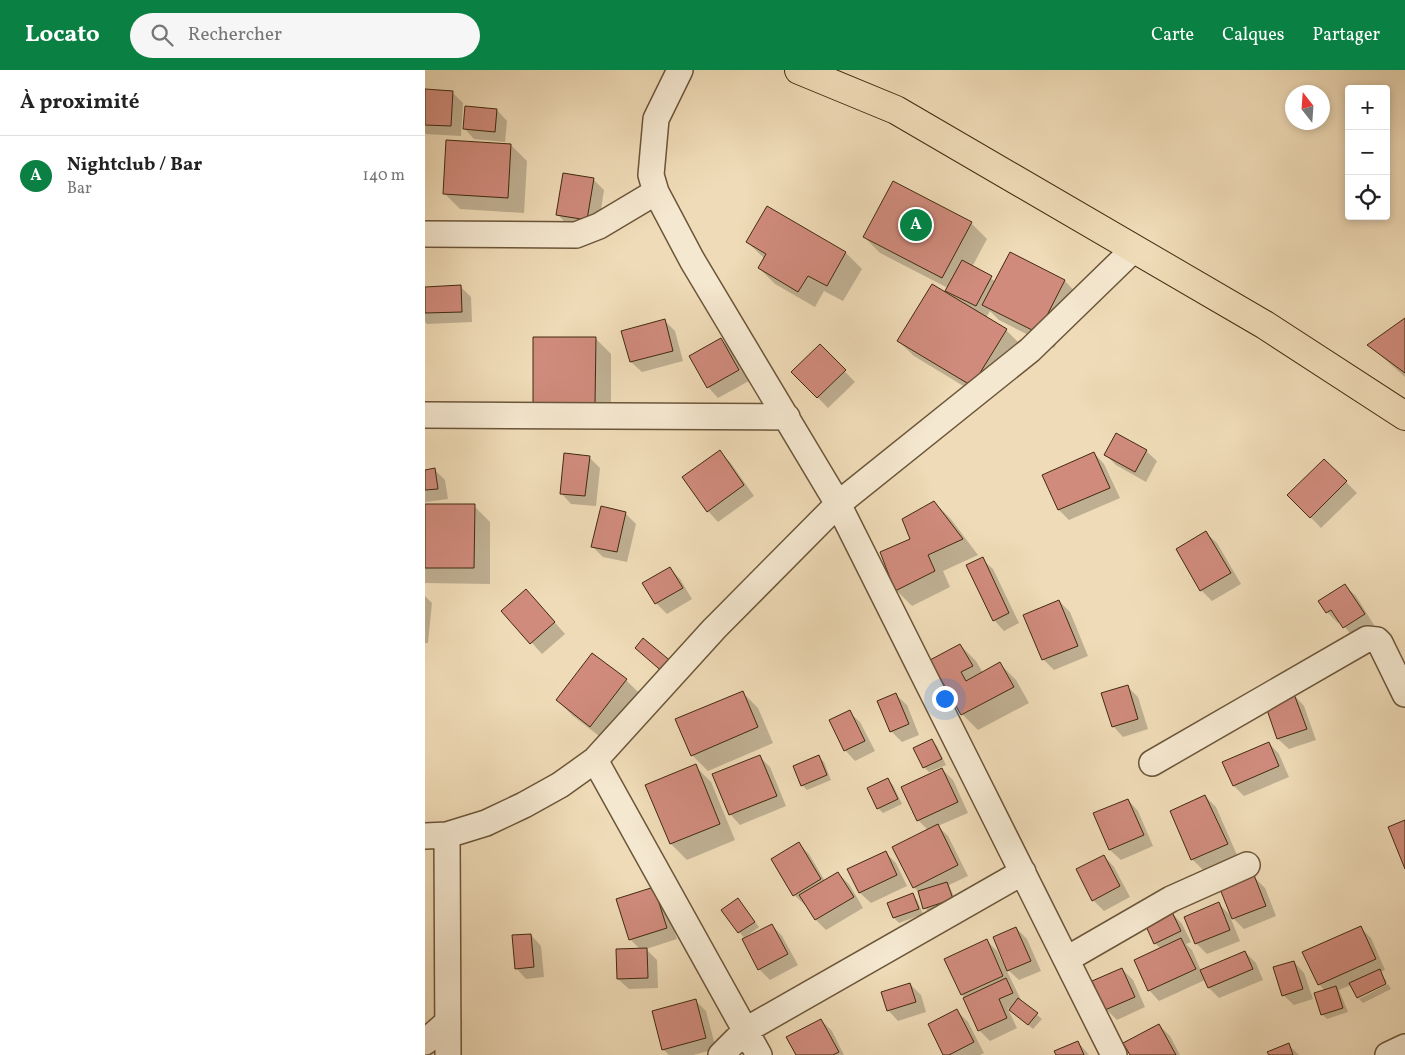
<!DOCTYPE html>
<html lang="fr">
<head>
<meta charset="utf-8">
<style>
	:root { --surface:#fff; --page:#f6f6f6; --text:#222; --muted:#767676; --line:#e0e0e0; --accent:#0b8043 }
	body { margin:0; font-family:Vollkorn,serif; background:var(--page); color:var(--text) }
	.controls { position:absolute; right:15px; top:15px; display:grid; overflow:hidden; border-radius:5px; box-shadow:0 2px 8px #0003 }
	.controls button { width:45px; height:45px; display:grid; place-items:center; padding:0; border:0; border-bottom:1px solid var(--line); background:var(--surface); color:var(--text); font:25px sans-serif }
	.compass { position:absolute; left:860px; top:15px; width:45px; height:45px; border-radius:50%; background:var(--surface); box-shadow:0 2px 8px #0003; rotate:343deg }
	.you { position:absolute; left:519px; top:628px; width:18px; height:18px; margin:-12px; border:4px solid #fff; border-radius:50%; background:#1a73e8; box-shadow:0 0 0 8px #1a73e833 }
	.badge { display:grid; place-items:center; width:32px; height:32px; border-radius:50%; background:var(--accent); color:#fff; font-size:16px; font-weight:700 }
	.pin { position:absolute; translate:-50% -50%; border:2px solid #fff; box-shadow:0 1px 5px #0006 }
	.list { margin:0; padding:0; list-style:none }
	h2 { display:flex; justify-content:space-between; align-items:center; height:65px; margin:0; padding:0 20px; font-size:21px }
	h2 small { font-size:16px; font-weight:400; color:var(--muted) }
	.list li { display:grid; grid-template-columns:32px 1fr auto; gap:15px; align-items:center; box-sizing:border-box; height:80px; padding:0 20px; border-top:1px solid var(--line) }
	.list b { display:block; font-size:19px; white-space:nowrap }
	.list p { margin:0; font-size:16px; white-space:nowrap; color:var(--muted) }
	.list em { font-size:16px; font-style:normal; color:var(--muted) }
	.icon { flex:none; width:28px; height:28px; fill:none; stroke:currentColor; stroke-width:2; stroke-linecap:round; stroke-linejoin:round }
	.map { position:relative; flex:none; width:980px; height:985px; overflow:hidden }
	header { display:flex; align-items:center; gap:30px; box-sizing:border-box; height:70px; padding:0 25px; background:var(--accent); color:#fff }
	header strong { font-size:24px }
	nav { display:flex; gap:28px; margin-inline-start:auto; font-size:18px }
	.search { width:350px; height:45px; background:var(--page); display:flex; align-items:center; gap:12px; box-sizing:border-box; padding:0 18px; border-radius:28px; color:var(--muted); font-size:19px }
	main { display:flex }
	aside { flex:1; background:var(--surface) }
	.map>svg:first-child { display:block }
	.shadow { fill:#0003 }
	.building { fill:#d08b7c; stroke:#412a0f }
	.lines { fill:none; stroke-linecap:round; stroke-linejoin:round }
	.street-casing { stroke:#6c5639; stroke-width:28 }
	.primary-casing { stroke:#412a0f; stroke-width:30 }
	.street { stroke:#f5e8d0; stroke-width:25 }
	.primary { stroke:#efdbb7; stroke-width:28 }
</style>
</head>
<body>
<header>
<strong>Locato</strong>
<div class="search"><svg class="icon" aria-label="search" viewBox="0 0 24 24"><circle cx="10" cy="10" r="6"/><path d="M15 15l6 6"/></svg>Rechercher</div>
<nav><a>Carte</a><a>Calques</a><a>Partager</a></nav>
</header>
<main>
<aside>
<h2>À proximité<small></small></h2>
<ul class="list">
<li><span class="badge">A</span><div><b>Nightclub / Bar</b><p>Bar</p></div><em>140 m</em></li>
</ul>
</aside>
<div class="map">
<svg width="980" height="985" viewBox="0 0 980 985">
	<rect width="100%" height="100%" fill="#efdbb7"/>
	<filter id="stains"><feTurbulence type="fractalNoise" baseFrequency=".004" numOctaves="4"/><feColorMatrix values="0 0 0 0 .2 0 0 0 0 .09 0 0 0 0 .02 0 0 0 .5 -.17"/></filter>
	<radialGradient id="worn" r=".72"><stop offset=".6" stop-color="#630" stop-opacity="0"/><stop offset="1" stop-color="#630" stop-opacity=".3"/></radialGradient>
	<path class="shadow" d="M0 21 27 22 38 33 36 66 0 64Z
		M72 40 82 51 80 72 49 69 39 58Z
		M86 75 102 91 99 143 35 139 19 123Z
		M168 109 179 120 173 160 143 155 133 145Z
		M342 138 421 183 437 199 418 231 399 221 390 237 350 214 334 198 340 189 322 172Z
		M546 153 562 169 547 197 570 211 585 183 640 211 655 227 629 278 574 250 565 241 561 248 581 260 597 276 563 331 489 286 473 271 528 227 522 220 523 218 455 183 439 167Z
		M35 216 46 227 47 252 2 254 0 252V218Z
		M980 249V307L944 275Z
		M239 250 250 261 258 291 217 302 206 292 198 262Z
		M170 268 186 284V349H125L109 333Z
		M296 269 307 280 324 311 293 328 283 317Z
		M395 276 430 312 403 338 368 302Z
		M721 381 732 391 721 412 691 395 680 384Z
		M294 382 305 392 329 426 293 452 283 441Z
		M669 383 679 394 695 428 644 450 634 440Z
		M164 387 175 398 171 436 146 434 136 423Z
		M899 390 932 423 896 458 864 425Z
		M10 400 20 410 23 429 0 432V401Z
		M509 432 525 448 553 485 518 501 525 517 487 536 471 520 486 470Z
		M0 435 49 436 65 452V514L0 513Z
		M177 438 201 444 211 454 202 492 178 487 167 476Z
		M781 463 792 473 816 514 787 531 776 520Z
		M557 489 568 499 594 553 579 561 569 550Z
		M245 498 255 509 267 529 242 544 231 533 219 513Z
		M920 516 931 526 949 555 929 568 915 551 913 553 902 542Z
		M0 526 7 533 3 573H0Z
		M634 531 645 542 663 586 629 600 618 589Z
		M112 532 140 564 117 584 78 541Z
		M535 575 551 591 558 603 575 594 591 610 604 633 553 660 537 644Z
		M201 610 217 626 182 672 148 646 132 630Z
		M702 616 713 627 723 659 698 667 688 656Z
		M317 622 333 638 348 673 283 701 267 685Z
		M471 625 482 635 494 665 477 672 466 661Z
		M869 625 879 636 891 670 864 679 853 669 842 634Z
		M424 642 435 652 450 681 430 691 420 680Z
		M507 671 512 676 521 695 504 702 499 697Z
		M844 673 854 684 864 707 819 726 809 716Z
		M335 687 345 697 361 736 315 755 305 744Z
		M394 687 399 692 406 710 382 720 377 715Z
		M270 696 286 712 310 770 262 790 246 774 222 716Z
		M517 699 528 710 543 743 513 756 523 766 543 806 524 815 532 834 505 843 500 838 494 823 489 817 503 760 493 750Z
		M463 710 468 715 477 734 458 743 453 738Z
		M780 726 791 737 812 785 778 800 767 789Z
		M703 730 713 741 728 776 696 790 685 780 670 744Z
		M374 774 384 784 400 811 413 803 424 814 438 838 401 860 391 850 382 834 380 835 369 825Z
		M460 782 471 793 482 816 446 833 435 823 424 800Z
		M679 786 689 797 705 827 679 841 668 830Z
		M829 807 840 818 851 846 819 859 808 848Z
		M229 818 239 829 252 869 221 879 232 890 233 918 204 919 193 909 215 879 206 870 193 830Z
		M487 825 492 830 498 844 474 853 469 848 464 834Z
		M313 830 334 857 319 868 298 840Z
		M794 834 804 844 815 871 782 884 771 873 760 847Z
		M747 843 757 854 766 872 761 874 767 880 776 901 820 882 831 893 838 910 794 928 784 918 780 910 734 931 724 920 736 879 730 873Z
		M347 855 357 866 373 895 345 910 334 899Z
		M935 857 946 868 960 900 955 902 962 912 933 928 926 915 914 920 923 942 902 949 897 944 900 921 894 914Z
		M591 858 602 869 616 901 594 910 583 900Z
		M106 865 116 876 119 907 101 909 91 898Z
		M562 871 572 881 597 932 617 949 608 959 582 937 592 958 565 971 554 960 537 924Z
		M869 892 879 903 888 929 869 935 858 925Z
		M697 899 708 910 720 937 692 950 681 939Z
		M485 914 496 925 501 942 473 951 463 940Z
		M963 914 966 919 938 933 934 929Z
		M271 931 281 941 291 979 268 985H244L238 979Z
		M532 941 543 952 559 983 555 985H520Z
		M396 950 407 961 419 985H372Z
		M734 955 745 966 755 985H706Z
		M653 972 664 985H632Z
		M864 975 874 985H845Z"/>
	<path class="building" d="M0 19 28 21 26 56 0 55Z
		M40 36 72 39 70 62 38 59Z
		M21 70 86 74 83 128 18 124Z
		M138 103 169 108 162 150 131 145Z
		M468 111 547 152 517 208 438 167Z
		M342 136 421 182 402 216 383 206 373 222 333 198 341 184 321 172Z
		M585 182 640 210 613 263 557 235Z
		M537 190 567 206 551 236 520 221Z
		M507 214 582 259 547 316 472 271Z
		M36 215 37 242 0 243V217Z
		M980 248V303L942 275Z
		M240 249 248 281 205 292 196 261Z
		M108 267H171L170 334 108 333Z
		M296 268 314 300 282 318 264 286Z
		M395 274 421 300 392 328 366 302Z
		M691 363 722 380 710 402 679 385Z
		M295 380 319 415 282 442 257 407Z
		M669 382 685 418 633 440 617 405Z
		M139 383 165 386 160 426 135 424Z
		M899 389 922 411 885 448 862 425Z
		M10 398 13 419 0 420V400Z
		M509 431 538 469 503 485 510 501 470 521 455 482 485 469 477 449Z
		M0 434H50L49 498H0Z
		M176 436 201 442 192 482 166 477Z
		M781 461 806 503 775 521 751 479Z
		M558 487 584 543 568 551 541 495Z
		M245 497 258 518 230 534 217 513Z
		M920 514 940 544 918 558 906 540 901 543 893 531Z
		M101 519 130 552 105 574 76 541Z
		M634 530 653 576 617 590 598 545Z
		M218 568 248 593 240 604 210 578Z
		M535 574 548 596 536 602 541 611 575 592 589 617 536 645 505 590Z
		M167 583 202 609 165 657 131 630Z
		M703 615 713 649 687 657 676 623Z
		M318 621 333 657 266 686 250 649Z
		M471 623 484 654 465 662 452 631Z
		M869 624 882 659 852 669 840 634Z
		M425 640 440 671 419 681 404 650Z
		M507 669 517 689 498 698 488 678Z
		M844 672 854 696 808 716 797 692Z
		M335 685 352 726 304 745 287 704Z
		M394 685 402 705 376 716 368 696Z
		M271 694 295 754 245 774 220 715Z
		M517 698 533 732 492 751 476 717Z
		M463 708 473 729 452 739 442 718Z
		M780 725 803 774 766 790 745 741Z
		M703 729 719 765 684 780 668 743Z
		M980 750V799L963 757Z
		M513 754 533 795 488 818 467 777Z
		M374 772 396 809 368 826 346 789Z
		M461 781 472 805 434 823 422 799Z
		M679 785 695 816 667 831 651 799Z
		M413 802 429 827 390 850 374 825Z
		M829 805 841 836 807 849 795 819Z
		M522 812 528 829 498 839 493 821Z
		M229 817 242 858 204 870 191 829Z
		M488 823 494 839 468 848 462 833Z
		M313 828 330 852 313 863 296 840Z
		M794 832 805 860 770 874 759 847Z
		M747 842 756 861 729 874 720 854Z
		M347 854 363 884 333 900 317 869Z
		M936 856 951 889 893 915 877 882Z
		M591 857 606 891 582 901 568 867Z
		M106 864 109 897 90 899 87 865Z
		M756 868 771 899 723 921 709 890Z
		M562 869 578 906 536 925 519 889Z
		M222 878 223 908 192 909 191 879Z
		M820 881 828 899 783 918 775 900Z
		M869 891 878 919 857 926 848 897Z
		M697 898 710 927 680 940 667 911Z
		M955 899 961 914 932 928 924 913Z
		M581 908 588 923 574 929 582 948 553 961 538 928Z
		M485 913 491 932 462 941 456 922Z
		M911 916 918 938 896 945 889 923Z
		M593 928 613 943 603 955 584 940Z
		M271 929 281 968 237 980 227 941Z
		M532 939 549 972 524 985H518L503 954Z
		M396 949 414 982 408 985H371L361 967Z
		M734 954 751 985H705L698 973Z
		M653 971 659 985H631L629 981Z
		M864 973 868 985H844L842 982Z"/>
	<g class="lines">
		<defs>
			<path id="street" d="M255 0 231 49 226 105 231 122 267 190 413 434 689 985
				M0 164 151 165 174 156 231 122
				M0 345 362 347
				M170 690 334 985
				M727 693 942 569 952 570 955 573 980 624
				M22 765 23 985
				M0 766 22 765 61 753 99 735 135 715 170 690 289 559 413 434 605 280 709 179
				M642 889 746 829 822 795
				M0 972 23 952
				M296 985 321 960 598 802
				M963 985 980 977"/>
			<path id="primary" d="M374 0 471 40 840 255 980 346"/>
		</defs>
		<use href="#street" class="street-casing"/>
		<use href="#primary" class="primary-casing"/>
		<use href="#street" class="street"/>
		<use href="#primary" class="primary"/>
	</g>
	<rect width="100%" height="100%" filter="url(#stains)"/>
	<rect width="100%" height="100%" fill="url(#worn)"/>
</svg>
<div class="controls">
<button>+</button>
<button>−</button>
<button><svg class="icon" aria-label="locate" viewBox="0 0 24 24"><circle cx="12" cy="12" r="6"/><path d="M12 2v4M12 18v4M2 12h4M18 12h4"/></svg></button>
</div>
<svg class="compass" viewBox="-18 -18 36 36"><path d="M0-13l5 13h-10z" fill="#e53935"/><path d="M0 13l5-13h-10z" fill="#767676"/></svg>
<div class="you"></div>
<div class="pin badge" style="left:491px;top:155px">A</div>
</div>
</main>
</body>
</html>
